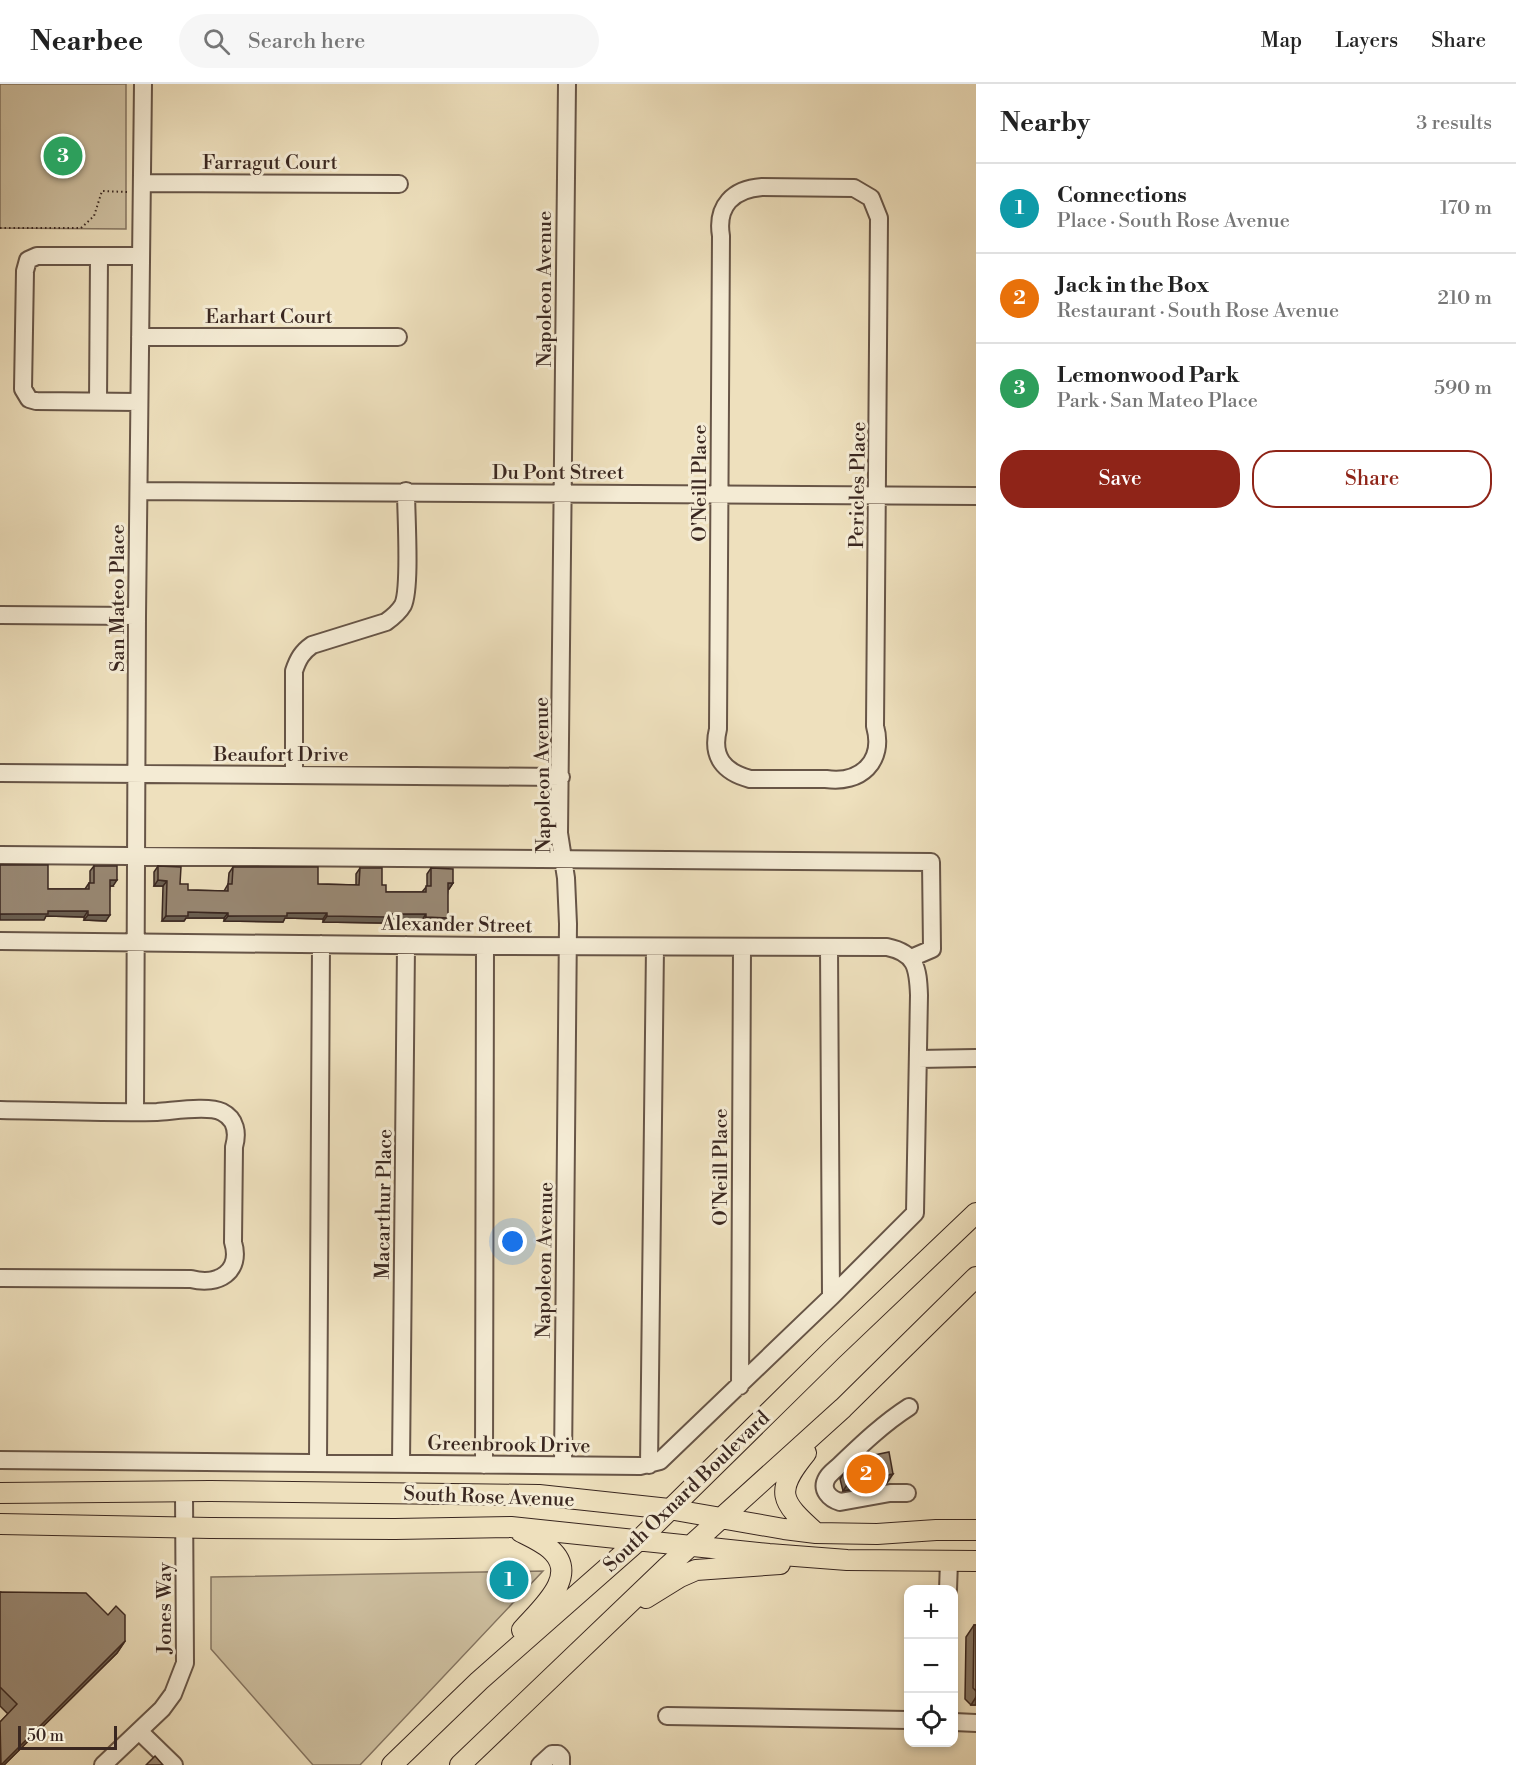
<!DOCTYPE html>
<html lang="en">
<head>
<meta charset="utf-8">
<style>
	:root { --surface:#fff; --page:#f6f6f6; --text:#222; --muted:#767676; --line:#e0e0e0; --accent:#8f2418 }
	body { margin:0; font-family:"Libre Bodoni",serif; background:var(--page); color:var(--text) }
	.controls { position:absolute; right:18px; bottom:18px; display:grid; overflow:hidden; border-radius:12px; box-shadow:0 3px 9px #0003 }
	.controls button { width:54px; height:54px; display:grid; place-items:center; padding:0; border:0; border-bottom:2px solid var(--line); background:var(--surface); color:var(--text); font:30px sans-serif }
	.scale { position:absolute; left:18px; bottom:15px; width:99px; box-sizing:border-box; padding-left:6px; border:3px solid #3a2720; border-top:0; font-size:16px; line-height:21px; white-space:nowrap; color:#3a2720; -webkit-text-stroke:4px #f4ebd4; paint-order:stroke }
	.you { position:absolute; left:513px; top:1158px; width:21px; height:21px; margin:-15px; border:4px solid #fff; border-radius:50%; background:#1a73e8; box-shadow:0 0 0 9px #1a73e833 }
	.badge { display:grid; place-items:center; width:39px; height:39px; border-radius:50%; background:var(--accent); color:#fff; font-size:20px; font-weight:700 }
	.pin { position:absolute; translate:-50% -50%; border:3px solid #fff; box-shadow:0 2px 6px #0006 }
	.list { margin:0; padding:0; list-style:none }
	h2 { display:flex; justify-content:space-between; align-items:center; height:78px; margin:0; padding:0 24px; font-size:26px }
	h2 small { font-size:20px; font-weight:400; color:var(--muted) }
	.list li { display:grid; grid-template-columns:39px 1fr auto; gap:18px; align-items:center; box-sizing:border-box; height:90px; padding:0 24px; border-top:2px solid var(--line) }
	.list b { display:block; font-size:22px; white-space:nowrap }
	.list p { margin:0; font-size:20px; white-space:nowrap; color:var(--muted) }
	.list em { font-size:20px; font-style:normal; color:var(--muted) }
	.actions { display:flex; gap:12px; padding:18px 24px }
	.actions a { flex:1; padding:14px 0; border:2px solid var(--accent); border-radius:24px; text-align:center; font-size:21px; color:var(--accent) }
	.actions .main { background:var(--accent); color:#fff }
	.icon { flex:none; width:33px; height:33px; fill:none; stroke:currentColor; stroke-width:2; stroke-linecap:round; stroke-linejoin:round }
	.map { position:relative; flex:none; width:976px; height:1681px; overflow:hidden }
	header { display:flex; align-items:center; gap:36px; box-sizing:border-box; height:84px; padding:0 30px; background:var(--surface); border-bottom:2px solid var(--line) }
	header strong { font-size:28px }
	nav { display:flex; gap:33px; margin-inline-start:auto; font-size:21px }
	.search { width:420px; height:54px; background:var(--page); display:flex; align-items:center; gap:15px; box-sizing:border-box; padding:0 21px; border-radius:33px; color:var(--muted); font-size:22px }
	main { display:flex }
	aside { flex:1; background:var(--surface) }
	.map>svg:first-child { display:block }
	.green { fill:#cfc1a2; stroke:#847461; stroke-width:1.5 }
	.lines { fill:none; stroke-linecap:round; stroke-linejoin:round }
	.minor-casing { stroke:#675547; stroke-width:20 }
	.major-casing { stroke:#3a2720; stroke-width:22 }
	.path { stroke:#3a2720; stroke-width:2; stroke-dasharray:1.5 3; stroke-linecap:butt }
	.minor { stroke:#f4ebd4; stroke-width:16 }
	.major { stroke:#eee0bd; stroke-width:20 }
	.wall { fill:#837462; stroke:#3a2720; stroke-width:1.5 }
	.shaded-wall { fill:#6a5e50; stroke:#3a2720; stroke-width:1.5 }
	.building { fill:#988772; stroke:#3a2720; stroke-width:1.5 }
	.labels { text-anchor:middle; stroke-width:6; stroke-linejoin:round; paint-order:stroke }
	.street-label { font-size:20px; fill:#3a2720; stroke:#f4ebd4 }
</style>
</head>
<body>
<header>
<strong>Nearbee</strong>
<div class="search"><svg class="icon" aria-label="search" viewBox="0 0 24 24"><circle cx="10" cy="10" r="6"/><path d="M15 15l6 6"/></svg>Search here</div>
<nav><a>Map</a><a>Layers</a><a>Share</a></nav>
</header>
<main>
<div class="map">
<svg width="976" height="1681" viewBox="0 0 976 1681">
	<rect width="100%" height="100%" fill="#eee0bd"/>
	<filter id="stains"><feTurbulence type="fractalNoise" baseFrequency=".00333" numOctaves="4"/><feColorMatrix values="0 0 0 0 .2 0 0 0 0 .09 0 0 0 0 .02 0 0 0 .5 -.17"/></filter>
	<radialGradient id="worn" r=".72"><stop offset=".6" stop-color="#630" stop-opacity="0"/><stop offset="1" stop-color="#630" stop-opacity=".3"/></radialGradient>
	<path class="green" d="M0 0H126V145L0 144Z
		M543 1487 360 1681H313L211 1565V1493Z"/>
	<g class="lines">
		<defs>
			<path id="minor" d="M142 99 399 100
				M762 103 854 104 871 114 879 134 875 642C885 678 860 700 826 695H750C724 688 711 673 718 645L721 152C716 122 733 105 762 103Z
				M140 253H398
				M98 318 99 173
				M139 318 36 317 29 315 23 305 25 187 28 176 37 172H140
				M139 407 976 412
				M0 531 137 532
				M0 689 561 693
				M294 691V587C298 575 302 568 312 561L386 538C393 533 399 528 403 521 411 504 406 431 406 407
				M0 771 931 778 932 865 911 874
				M0 857 485 862 887 863C916 869 918 884 919 911L915 1129 831 1213 660 1377 640 1382 0 1376
				M829 863 831 1213
				M918 975 976 974
				M0 1026C52 1027 105 1029 157 1028 174 1027 208 1021 222 1028 236 1035 238 1049 234 1063L233 1158C242 1188 218 1202 191 1195L0 1194
				M135 1028 137 532 143 0
				M740 1302 742 864
				M318 1379 321 860
				M401 1380 406 861
				M484 1381 485 862
				M563 1381 568 840 566 794 559 749 567 0
				M649 1381 655 863
				M907 1409H890L840 1418C830 1415 820 1406 827 1394 830 1389 836 1385 840 1381 862 1360 884 1339 909 1323
				M948 1506 949 1477
				M667 1632 908 1636
				M954 1638 976 1639
				M139 1647 174 1681
				M103 1681 162 1625 173 1610 185 1579 184 1409
				M540 1681 552 1670H558L561 1673V1681"/>
			<path id="major" d="M806 1369C774 1408 780 1417 816 1449
				M0 1409 210 1407 539 1411 669 1425 784 1445 816 1449 877 1450 936 1446H976
				M0 1440 210 1444 395 1445 511 1443 769 1470 847 1476 976 1477
				M521 1448C531 1453 542 1458 550 1465 581 1492 540 1525 522 1546
				M646 1514 680 1493 696 1486 780 1480
				M392 1681 479 1597 639 1456 831 1267 976 1129
				M460 1681 666 1484 843 1324 976 1193"/>
		</defs>
		<use href="#minor" class="minor-casing"/>
		<use href="#major" class="major-casing"/>
		<path class="path" d="M0 144H81L94 132 102 107 127 108"/>
		<use href="#minor" class="minor"/>
		<use href="#major" class="major"/>
	</g>
	<path class="wall" d="M94 782 113 802H110L106 837 84 836V833L46 832 44 836 48 805H85L89 799H90V787Z
		M158 782 188 806 224 807 228 800 229 789 233 783 318 800 356 801V790L360 784 382 801 386 808H422L427 802V790L431 784 453 799 449 805H448L444 839H422V836L384 835 382 839 323 838V835L285 834 283 838 224 837V834H186L184 837H162L163 802H154V788Z
		M846 1386 887 1399 843 1407 840 1395Z
		M0 1508 125 1557 117 1569 4 1681H0V1638L8 1630 0 1622Z
		M974 1541H976V1621H971L965 1615 966 1553Z"/>
	<path class="shaded-wall" d="M110 796H117L113 802H106Z
		M158 796 167 797 163 802H154Z
		M448 799H453L449 805H444Z
		M48 827H88L84 833 46 832 44 836H0V830Z
		M188 828 228 829 224 834H186L184 837H162L166 832Z
		M287 829H327L323 835 285 834 283 838 224 837 228 832Z
		M386 830H426L422 836 384 835 382 839 323 838 327 832Z
		M88 831H110L106 837 84 836Z
		M426 833 448 834 444 839H422Z
		M893 1390 887 1399 843 1407 849 1398Z
		M125 1557 117 1569 4 1681H0Z
		M976 1613V1621H971Z"/>
	<path class="building" d="M0 781H48V805H89V799H94V782H117V796H110V831H88V827H48V830H0Z
		M158 782 181 783 180 800H188V806L228 807V800H232L233 783H318V800L359 801 360 784H382V801H386V808H426V802H431V784L453 785V799H448V834L426 833V830H386V833L327 832V829H287V832H228V829L188 828V832H166L167 797 158 796Z
		M889 1368 893 1390 849 1398 846 1386 860 1374Z
		M0 1508 86 1509 108 1531 116 1522 125 1531V1557L1 1681 0 1638 17 1620 0 1603Z
		M974 1541H976V1607L973 1604Z
		M155 1672 163 1681H146Z"/>
	<g class="labels">
		<g class="street-label">
			<text x="270" y="85">Farragut Court</text>
			<text transform="translate(544 205) rotate(-90)" y="7">Napoleon Avenue</text>
			<text x="269" y="239">Earhart Court</text>
			<text x="558" y="395">Du Pont Street</text>
			<text transform="translate(699 399) rotate(-90)" y="7">O'Neill Place</text>
			<text transform="translate(857 401) rotate(-89)" y="7">Pericles Place</text>
			<text transform="translate(117 514) rotate(-90)" y="7">San Mateo Place</text>
			<text x="281" y="677">Beaufort Drive</text>
			<text transform="translate(542 691) rotate(-91)" y="7">Napoleon Avenue</text>
			<text transform="translate(457 840) rotate(1)" y="7">Alexander Street</text>
			<text transform="translate(720 1083) rotate(-90)" y="7">O'Neill Place</text>
			<text transform="translate(383 1120) rotate(-89)" y="7">Macarthur Place</text>
			<text transform="translate(544 1176) rotate(-89)" y="7">Napoleon Avenue</text>
			<text transform="translate(509 1360) rotate(1)" y="7">Greenbrook Drive</text>
			<text transform="translate(686 1407) rotate(-44)" y="7">South Oxnard Boulevard</text>
			<text transform="translate(489 1412) rotate(2)" y="7">South Rose Avenue</text>
			<text transform="translate(164 1524) rotate(-90)" y="7">Jones Way</text>
		</g>
	</g>
	<rect width="100%" height="100%" filter="url(#stains)"/>
	<rect width="100%" height="100%" fill="url(#worn)"/>
</svg>
<div class="controls">
<button>+</button>
<button>−</button>
<button><svg class="icon" aria-label="locate" viewBox="0 0 24 24"><circle cx="12" cy="12" r="6"/><path d="M12 2v4M12 18v4M2 12h4M18 12h4"/></svg></button>
</div>
<div class="scale">50 m</div>
<div class="you"></div>
<div class="pin badge" style="left:509px;top:1496px;background:#0f9aa8">1</div>
<div class="pin badge" style="left:866px;top:1390px;background:#e8710a">2</div>
<div class="pin badge" style="left:63px;top:72px;background:#2e9e5b">3</div>
</div>
<aside>
<h2>Nearby<small>3 results</small></h2>
<ul class="list">
<li><span class="badge" style="background:#0f9aa8">1</span><div><b>Connections</b><p>Place · South Rose Avenue</p></div><em>170 m</em></li>
<li><span class="badge" style="background:#e8710a">2</span><div><b>Jack in the Box</b><p>Restaurant · South Rose Avenue</p></div><em>210 m</em></li>
<li><span class="badge" style="background:#2e9e5b">3</span><div><b>Lemonwood Park</b><p>Park · San Mateo Place</p></div><em>590 m</em></li>
</ul>
<div class="actions"><a class="main">Save</a><a>Share</a></div>
</aside>
</main>
</body>
</html>
